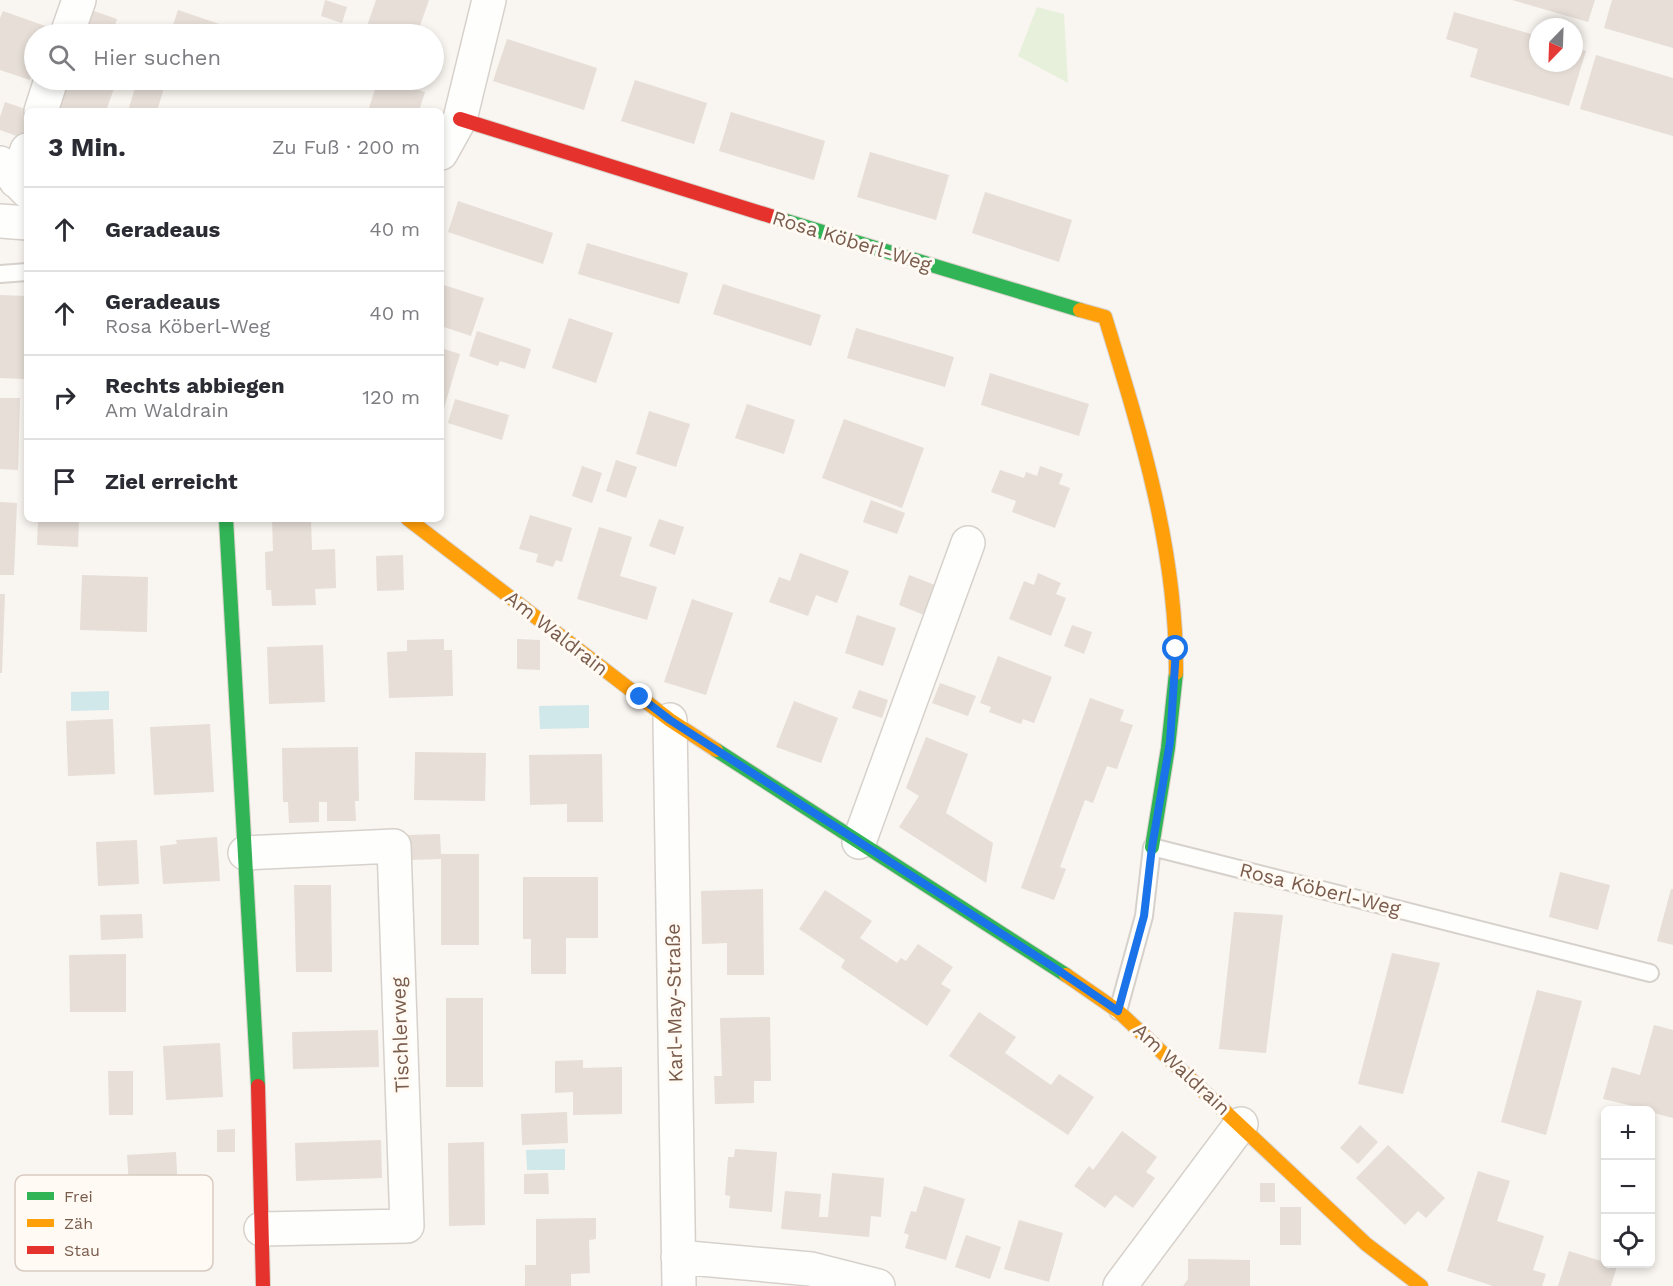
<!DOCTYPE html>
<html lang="de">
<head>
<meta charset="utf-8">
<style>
	:root { --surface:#fff; --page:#f7f7f7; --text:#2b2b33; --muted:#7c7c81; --line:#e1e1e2 }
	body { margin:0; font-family:"Work Sans",sans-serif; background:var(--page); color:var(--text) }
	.controls { position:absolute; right:18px; bottom:18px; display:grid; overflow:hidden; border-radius:9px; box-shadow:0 3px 9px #0003 }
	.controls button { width:54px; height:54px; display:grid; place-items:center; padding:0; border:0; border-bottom:2px solid var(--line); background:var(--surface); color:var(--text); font:30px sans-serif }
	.compass { position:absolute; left:1529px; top:18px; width:54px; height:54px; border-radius:50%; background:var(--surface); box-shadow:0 3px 9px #0003; rotate:203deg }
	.stop { position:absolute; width:18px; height:18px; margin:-14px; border:4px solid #1a73e8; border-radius:50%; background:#fff }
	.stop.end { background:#1a73e8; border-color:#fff; box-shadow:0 2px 6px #0008 }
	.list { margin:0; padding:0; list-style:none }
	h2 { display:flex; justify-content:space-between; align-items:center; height:78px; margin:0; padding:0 24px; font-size:26px }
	h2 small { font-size:20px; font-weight:400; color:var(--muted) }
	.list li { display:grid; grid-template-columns:39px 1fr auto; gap:18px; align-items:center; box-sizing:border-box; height:84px; padding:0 24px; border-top:2px solid var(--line) }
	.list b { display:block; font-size:22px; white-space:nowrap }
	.list p { margin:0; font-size:20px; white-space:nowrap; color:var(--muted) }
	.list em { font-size:20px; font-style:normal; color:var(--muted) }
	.icon { flex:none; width:33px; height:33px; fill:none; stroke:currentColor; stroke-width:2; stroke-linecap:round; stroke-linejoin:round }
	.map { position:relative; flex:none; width:1673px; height:1286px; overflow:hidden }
	.search { position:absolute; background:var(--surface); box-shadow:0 3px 9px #0003; left:24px; top:24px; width:420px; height:66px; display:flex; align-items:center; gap:15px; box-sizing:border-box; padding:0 21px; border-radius:33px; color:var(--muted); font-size:22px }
	.panel { position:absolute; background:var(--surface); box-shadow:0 3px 9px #0003; left:24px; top:108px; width:420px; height:414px; border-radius:9px }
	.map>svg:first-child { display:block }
	.green { fill:#e7f0db }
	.water { fill:#d0e8ea }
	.building { fill:#e6ded7 }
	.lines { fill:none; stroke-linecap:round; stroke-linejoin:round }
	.lane-casing { stroke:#d7d1cb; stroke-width:20 }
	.street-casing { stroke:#d7d1cb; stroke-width:36 }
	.fast-casing { stroke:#d9d2cb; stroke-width:16 }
	.slow-casing { stroke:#d9d2cb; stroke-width:16 }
	.jam-casing { stroke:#d9d2cb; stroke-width:16 }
	.lane { stroke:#fefefd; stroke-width:16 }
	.street { stroke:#fefefd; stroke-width:33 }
	.fast { stroke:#30b455; stroke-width:14 }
	.slow { stroke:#ff9f0a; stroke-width:14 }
	.jam { stroke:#e5322d; stroke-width:14 }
	.route { stroke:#1a73e8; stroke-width:8 }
	.labels { text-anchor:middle; stroke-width:6; stroke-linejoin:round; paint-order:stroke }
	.street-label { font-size:20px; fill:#7a5c4d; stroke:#fffaf3 }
	.key { fill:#fffaf3; stroke:#d7cbc1; stroke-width:1.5 }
	.key-label { font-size:16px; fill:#7a5c4d }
</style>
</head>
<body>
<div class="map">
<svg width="1673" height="1286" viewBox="0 0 1673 1286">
	<rect width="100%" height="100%" fill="#f9f5f0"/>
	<path class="green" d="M1037 7 1064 14 1068 83 1018 56Z"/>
	<path class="water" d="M109 691V710L71 711V692Z
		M589 705V728L540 729 539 706Z
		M565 1149V1170H527L526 1150Z"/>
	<path class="building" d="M325 0 347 7 342 23 321 16Z
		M376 0H429L417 34H392L367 26Z
		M1512 0H1595L1588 22Z
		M1612 0H1673V48L1604 28Z
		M91 10 117 19 112 34H82Z
		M178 10 234 29 232 34H170Z
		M3 11 48 27 46 34H34V66L30 80 0 70V18Z
		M1454 12 1538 36V63H1574V47L1586 51 1569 106 1470 77 1478 49 1446 39Z
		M507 39 597 68 584 110 493 81Z
		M1596 55 1673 78V136L1580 109Z
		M67 80H117L106 111H56Z
		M378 80H388L425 92 419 111H368Z
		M635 80 707 103 694 144 621 121Z
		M137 81 164 88 157 111H128Z
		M5 102 31 111H27V123L22 138 0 130V117Z
		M731 112 825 141 814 180 719 151Z
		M870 152 949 175 936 220 857 197Z
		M985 192 1072 220 1059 262 972 233Z
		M458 201 553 233 543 264 448 232Z
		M587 243 688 273 679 304 578 274Z
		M441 284 484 298 471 336 441 326Z
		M723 284 821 315 811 346 713 314Z
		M0 295 27 296 24 379 0 378Z
		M569 318 613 333 596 383 552 368Z
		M856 328 954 357 945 387 847 358Z
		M477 331 531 349 525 369 500 361 498 366 469 356Z
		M441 348 460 354 442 415H441Z
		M990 373 1089 404 1079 436 981 405Z
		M0 398H20L18 470 0 469Z
		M455 399 509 415 502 440 448 423Z
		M747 404 795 420 784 454 735 438Z
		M649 411 690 424 676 467 636 454Z
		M844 419 924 448 902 508 822 478Z
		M616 460 637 467 626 498 606 491Z
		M582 466 602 473 592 503 572 496Z
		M1040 466 1063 474 1059 484 1070 488 1055 528 1012 512 1016 501 991 492 1000 470 1024 478 1026 472 1037 476Z
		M871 500 905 513 897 534 863 522Z
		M0 502 17 503 14 575H0Z
		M530 515 572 528 562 562 556 560 553 567 536 562 538 554 519 549Z
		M38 519H79L78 547 37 545Z
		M272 519H311L312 550 335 549 336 588 315 589 316 605 272 606 271 590H266L265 552 273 551Z
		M659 519 684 527 675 555 649 546Z
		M599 527 632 537 620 576 657 587 647 620 577 599Z
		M800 553 849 571 837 603 816 595 808 616 769 602 779 577 790 581Z
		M403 555 404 590 377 591 376 556Z
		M1038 573 1061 583 1056 594 1066 598 1051 636 1009 619 1024 581 1034 585Z
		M82 575 148 577 147 632 80 630Z
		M909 575 935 585 924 615 899 605Z
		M0 594H5L2 673H0Z
		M692 599 733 613 706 695 664 682Z
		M857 615 896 628 883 666 845 653Z
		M1072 625 1092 632 1084 654 1064 646Z
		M444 639V650H452L453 696 389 698 387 652 407 651V640Z
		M517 639 540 640V670L517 669Z
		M323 645 325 702 269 704 267 647Z
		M998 656 1052 677 1034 723 1023 719 1021 724 989 712 991 707 980 703Z
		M940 683 976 696 968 716 932 703Z
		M859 690 888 700 882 718 852 708Z
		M1090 698 1124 710 1120 721 1133 725 1117 769 1107 766 1093 803 1085 800 1060 867 1066 869 1054 900 1021 888Z
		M794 701 838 718 821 763 776 747Z
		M113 719 115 774 68 776 66 721Z
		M210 724 214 792 154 795 150 727Z
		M926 737 968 754 946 813 993 843 986 883 899 827 919 796 906 788Z
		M358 747 359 801H355L356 821H327V802H319V822L289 823 288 802H283L282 748Z
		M415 752 486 753 485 801 414 800Z
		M602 754 603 822H567V804L530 805 529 755Z
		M440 834 441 854H479V945H441V859L409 860 408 835Z
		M217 837 220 881 163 884 160 846 177 844 176 840Z
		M137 840 139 884 98 886 96 842Z
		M1560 872 1610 885 1598 930 1549 917Z
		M523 877H598V938H566V974H531V939H523Z
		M294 885H331L332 972H296Z
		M763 889 764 975H727V943L702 944 701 891Z
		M1671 889H1673V945L1657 941Z
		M825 890 872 921 860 938 897 963 901 958 906 961 918 944 953 967 941 984 951 990 927 1026 843 969 841 967 845 960 799 929Z
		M1234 912 1283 915 1266 1053 1219 1049Z
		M142 914 143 938 101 940 100 915Z
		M1392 953 1440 963 1403 1094 1358 1084Z
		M126 954V1012H70L69 955Z
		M1537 990 1582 1001 1546 1135 1501 1122Z
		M446 998H483V1087H446Z
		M979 1012 1016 1037 1005 1053 1051 1085 1059 1074 1094 1097 1068 1135 949 1056Z
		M770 1017 771 1081H754V1103L715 1104 714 1076H722L720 1018Z
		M1654 1025 1673 1030V1118L1650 1112V1110L1603 1099 1612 1067 1640 1075Z
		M378 1030 379 1067 293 1069 292 1032Z
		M220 1043 223 1097 166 1100 163 1046Z
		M583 1060V1068L622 1067V1114L573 1115V1092L555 1093V1061Z
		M108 1071H133V1115H109Z
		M567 1112 568 1143 522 1145 521 1114Z
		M1360 1125 1378 1142 1358 1164 1340 1148Z
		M235 1129V1152H217V1130Z
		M1122 1131 1157 1157 1146 1172 1155 1178 1133 1208 1115 1195 1105 1208 1074 1186 1089 1166 1093 1170Z
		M381 1140 382 1178 296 1181 295 1143Z
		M484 1142 485 1225 449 1226 448 1143Z
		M1388 1145 1445 1198 1426 1218 1418 1211 1405 1225 1356 1178Z
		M735 1149 777 1152 772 1212 729 1208 730 1196 725 1195 728 1157H734Z
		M176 1152 179 1212 131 1215 127 1155Z
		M1478 1171 1510 1181 1497 1221 1544 1236 1533 1270 1546 1274 1542 1286H1493L1447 1271Z
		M548 1173 549 1194H524V1174Z
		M832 1173 884 1178 881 1217 871 1216 869 1237 781 1229 785 1191 821 1194 819 1217H828Z
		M1260 1183H1275V1202H1260Z
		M924 1186 965 1199 946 1260 905 1248 909 1235 904 1233 911 1211 916 1212Z
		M1280 1207H1301V1245H1280Z
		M596 1218V1239L589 1240 590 1273 571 1274V1286H525V1265H536V1219Z
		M1019 1220 1063 1233 1049 1282 1004 1269Z
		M966 1235 1001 1247 990 1279 955 1267Z
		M1569 1251 1617 1266 1611 1286H1558Z
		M1188 1259 1250 1260V1286H1183L1188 1279Z"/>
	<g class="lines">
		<defs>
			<path id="lane" d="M0 274 27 272
				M1118 1011 1144 916 1152 847 1650 973"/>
			<path id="street" d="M67 34 79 0
				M41 111 51 80
				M441 153 460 119 489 0
				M0 163 27 191
				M16 181 27 150
				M0 221 27 223
				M670 720 679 1286
				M859 842 968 543
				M245 853 394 846 407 1226 261 1229
				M678 1257 811 1269 878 1286
				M1120 1286 1241 1124"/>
			<path id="fast" d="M783 220 1080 310
				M226 519 258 1086
				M716 750 1066 975
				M1152 847 1168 748 1176 673"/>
			<path id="slow" d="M1080 310 1105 317C1141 434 1177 550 1176 673
				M408 519 670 720 716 750
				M1066 975 1118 1011 1366 1244 1421 1286"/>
			<path id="jam" d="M460 119 783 220
				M258 1086 263 1286"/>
		</defs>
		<use href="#lane" class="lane-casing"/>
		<use href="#street" class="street-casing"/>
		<use href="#fast" class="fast-casing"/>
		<use href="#slow" class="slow-casing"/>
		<use href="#jam" class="jam-casing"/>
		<use href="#lane" class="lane"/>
		<use href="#street" class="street"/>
		<use href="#fast" class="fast"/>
		<use href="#slow" class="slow"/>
		<use href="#jam" class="jam"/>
	</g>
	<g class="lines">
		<path class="route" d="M640 697 670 720 1058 970 1118 1011 1144 916 1152 847 1170 742 1176 649"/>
	</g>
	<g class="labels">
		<g class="street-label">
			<text transform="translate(852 241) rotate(17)" y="7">Rosa Köberl-Weg</text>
			<text transform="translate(557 633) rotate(38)" y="7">Am Waldrain</text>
			<text transform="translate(1320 889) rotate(14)" y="7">Rosa Köberl-Weg</text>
			<text transform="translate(674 1003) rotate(-91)" y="7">Karl-May-Straße</text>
			<text transform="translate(400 1035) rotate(-92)" y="7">Tischlerweg</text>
			<text transform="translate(1182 1069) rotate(43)" y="7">Am Waldrain</text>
		</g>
	</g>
	<rect x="15" y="1175" width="198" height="96" rx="9" class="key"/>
	<rect x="27" y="1192" width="27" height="8" fill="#30b455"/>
	<rect x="27" y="1219" width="27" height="8" fill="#ff9f0a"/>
	<rect x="27" y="1246" width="27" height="8" fill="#e5322d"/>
	<g class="key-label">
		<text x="64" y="1202">Frei</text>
		<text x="64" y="1229">Zäh</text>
		<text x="64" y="1256">Stau</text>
	</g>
</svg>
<div class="controls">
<button>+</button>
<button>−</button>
<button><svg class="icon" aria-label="locate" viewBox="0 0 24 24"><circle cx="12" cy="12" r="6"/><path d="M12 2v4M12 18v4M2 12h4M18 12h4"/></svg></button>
</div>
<svg class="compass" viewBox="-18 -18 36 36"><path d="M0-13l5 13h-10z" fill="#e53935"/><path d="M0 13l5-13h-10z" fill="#7c7c81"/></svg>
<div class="stop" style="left:1176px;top:649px"></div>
<div class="stop end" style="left:640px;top:697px"></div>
<div class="search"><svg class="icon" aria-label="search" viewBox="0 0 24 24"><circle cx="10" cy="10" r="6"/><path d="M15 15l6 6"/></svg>Hier suchen</div>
<section class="panel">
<h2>3 Min.<small>Zu Fuß · 200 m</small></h2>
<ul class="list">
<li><svg class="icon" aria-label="ahead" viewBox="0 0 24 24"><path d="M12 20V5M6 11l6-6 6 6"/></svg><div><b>Geradeaus</b></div><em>40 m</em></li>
<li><svg class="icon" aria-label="ahead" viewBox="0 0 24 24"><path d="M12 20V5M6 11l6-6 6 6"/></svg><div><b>Geradeaus</b><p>Rosa Köberl-Weg</p></div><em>40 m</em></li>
<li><svg class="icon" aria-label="right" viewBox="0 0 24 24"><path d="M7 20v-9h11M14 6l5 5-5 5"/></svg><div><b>Rechts abbiegen</b><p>Am Waldrain</p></div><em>120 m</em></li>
<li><svg class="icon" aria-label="arrive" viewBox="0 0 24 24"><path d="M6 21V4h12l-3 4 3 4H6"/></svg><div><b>Ziel erreicht</b></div></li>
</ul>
</section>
</div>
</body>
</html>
